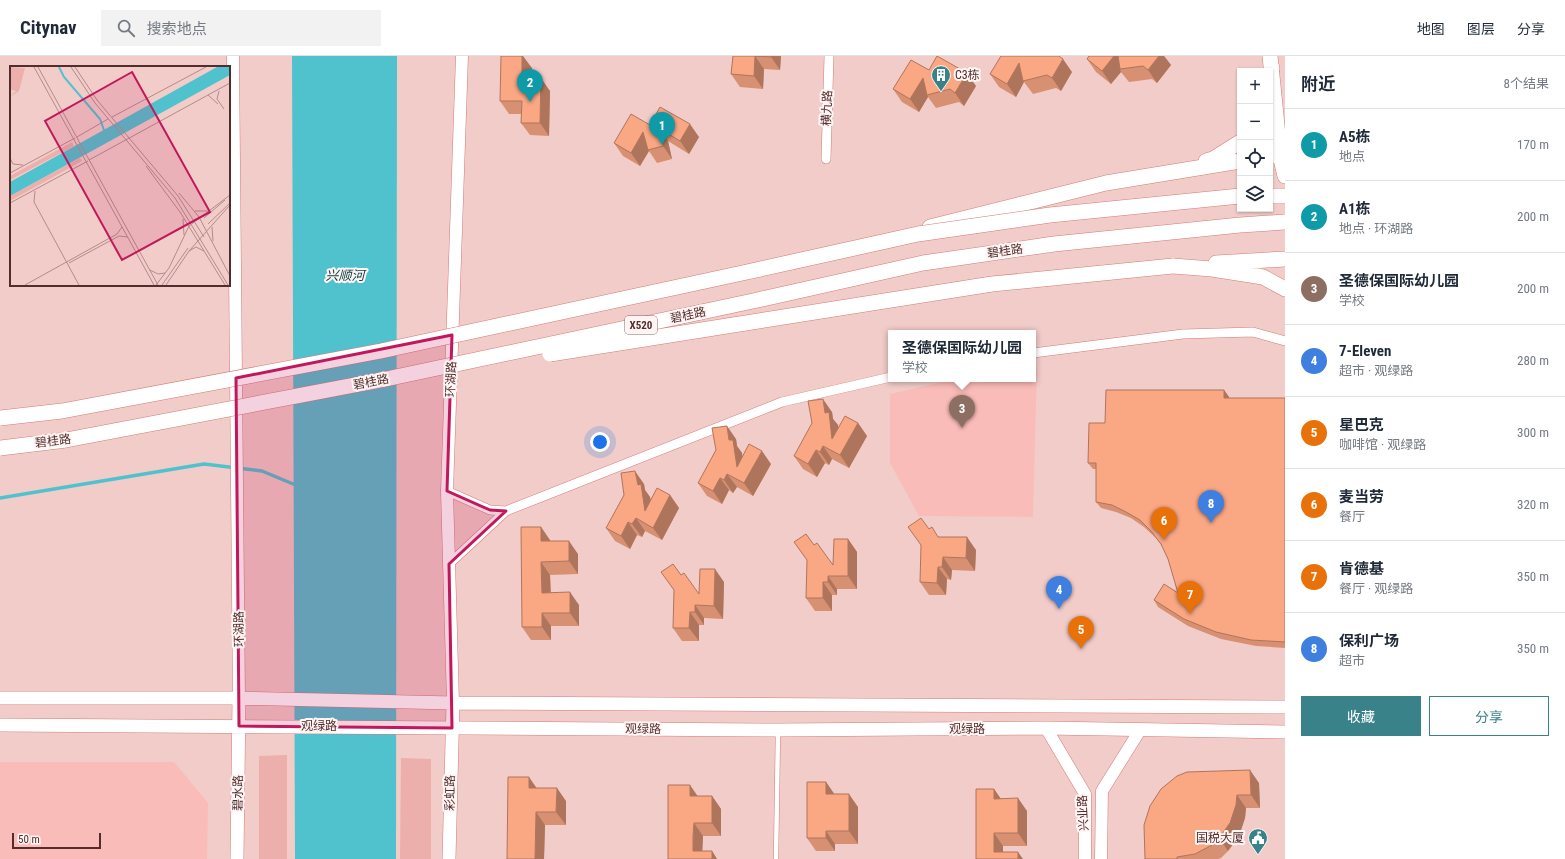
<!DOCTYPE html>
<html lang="zh">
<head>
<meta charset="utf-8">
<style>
	:root { --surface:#fff; --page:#f2f2f3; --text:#1f2937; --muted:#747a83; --line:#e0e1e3; --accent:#3a8289 }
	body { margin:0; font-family:"Roboto Condensed","Noto Sans SC",sans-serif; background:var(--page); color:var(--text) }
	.controls { position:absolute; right:12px; top:12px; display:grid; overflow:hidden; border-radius:0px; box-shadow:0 1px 3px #0004 }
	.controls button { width:36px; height:36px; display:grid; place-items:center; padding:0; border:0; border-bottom:1px solid var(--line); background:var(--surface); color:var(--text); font:20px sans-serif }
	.scale { position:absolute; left:12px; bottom:10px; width:89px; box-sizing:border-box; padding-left:4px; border:2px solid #522d2b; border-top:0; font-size:11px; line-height:14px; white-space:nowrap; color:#522d2b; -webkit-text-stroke:3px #fff5f4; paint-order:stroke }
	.you { position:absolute; left:600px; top:386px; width:14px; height:14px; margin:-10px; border:3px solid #fff; border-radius:50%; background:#1a73e8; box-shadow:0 0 0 6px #1a73e833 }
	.badge { display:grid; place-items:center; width:26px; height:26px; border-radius:50%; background:var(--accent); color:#fff; font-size:13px; font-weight:700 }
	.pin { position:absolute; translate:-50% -33px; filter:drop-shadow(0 1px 2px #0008) }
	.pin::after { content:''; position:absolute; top:21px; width:14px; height:12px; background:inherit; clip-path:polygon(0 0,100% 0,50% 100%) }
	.popup { position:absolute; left:888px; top:274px; width:148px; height:52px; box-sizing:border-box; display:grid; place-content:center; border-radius:0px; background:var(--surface); filter:drop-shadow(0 1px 3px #0005); font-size:13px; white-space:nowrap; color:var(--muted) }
	.popup b { font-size:15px; color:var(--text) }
	.popup::after { content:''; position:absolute; left:50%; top:100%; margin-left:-8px; border:8px solid transparent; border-top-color:var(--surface) }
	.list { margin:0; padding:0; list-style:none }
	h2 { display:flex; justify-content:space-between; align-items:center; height:52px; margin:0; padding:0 16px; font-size:17px }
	h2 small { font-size:13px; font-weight:400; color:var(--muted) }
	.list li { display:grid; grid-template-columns:26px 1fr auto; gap:12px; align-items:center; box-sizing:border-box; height:72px; padding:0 16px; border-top:1px solid var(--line) }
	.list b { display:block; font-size:15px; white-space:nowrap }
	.list p { margin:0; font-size:13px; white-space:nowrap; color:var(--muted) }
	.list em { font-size:13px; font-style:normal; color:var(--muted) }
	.actions { display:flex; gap:8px; padding:12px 16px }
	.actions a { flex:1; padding:9px 0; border:1px solid var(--accent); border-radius:0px; text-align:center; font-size:14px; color:var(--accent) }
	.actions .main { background:var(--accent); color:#fff }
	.icon { flex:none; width:22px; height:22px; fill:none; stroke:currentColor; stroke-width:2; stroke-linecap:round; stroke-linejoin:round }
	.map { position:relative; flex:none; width:1285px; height:803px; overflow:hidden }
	header { display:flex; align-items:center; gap:24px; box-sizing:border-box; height:56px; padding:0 20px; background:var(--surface); border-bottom:1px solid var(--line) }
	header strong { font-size:19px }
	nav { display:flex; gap:22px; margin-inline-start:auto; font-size:14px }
	.search { width:280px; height:36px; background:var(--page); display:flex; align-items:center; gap:10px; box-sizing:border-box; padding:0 14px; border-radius:0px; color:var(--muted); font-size:15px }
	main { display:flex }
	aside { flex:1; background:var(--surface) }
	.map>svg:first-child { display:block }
	.built { fill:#fabcb8 }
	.green { fill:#ecafab }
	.water { fill:#4fc2cd }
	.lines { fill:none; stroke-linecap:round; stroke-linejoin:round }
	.stream { stroke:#4fc2cd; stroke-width:3.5 }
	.service-casing { stroke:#d37b76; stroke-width:5.5 }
	.minor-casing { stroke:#d37b76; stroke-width:10 }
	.tertiary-casing { stroke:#d37b76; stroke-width:13 }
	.secondary-casing { stroke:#d37b76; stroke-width:14 }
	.primary-casing { stroke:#d37b76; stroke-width:16 }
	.trunk-casing { stroke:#d37b76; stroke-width:16 }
	.service { stroke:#fff; stroke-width:4.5 }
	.minor { stroke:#fff; stroke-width:9 }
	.tertiary { stroke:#fff; stroke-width:12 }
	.secondary { stroke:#fff; stroke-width:13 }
	.primary { stroke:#fff; stroke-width:15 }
	.trunk { stroke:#fff; stroke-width:15 }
	.trunk-bridge-casing { stroke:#d37b76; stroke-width:16; stroke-linecap:butt }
	.trunk-bridge { stroke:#fff; stroke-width:15 }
	.wall { fill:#d79072 }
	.shaded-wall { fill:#af755c }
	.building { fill:#faa784; stroke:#af755c }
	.marked { fill:#c2185b; fill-opacity:0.2; stroke:#c2185b; stroke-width:3; stroke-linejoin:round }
	.labels { text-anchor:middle; stroke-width:4; stroke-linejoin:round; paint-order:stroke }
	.shield { fill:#fff5f4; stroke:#866967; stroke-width:1 }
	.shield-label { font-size:11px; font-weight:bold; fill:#522d2b }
	.poi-label { font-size:12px; fill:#522d2b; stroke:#fff5f4; text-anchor:start }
	.street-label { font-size:12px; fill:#522d2b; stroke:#fff5f4 }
	.water-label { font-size:13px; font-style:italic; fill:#073e43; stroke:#fff5f4 }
	.inset-river { fill:none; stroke:#4fc2cd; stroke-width:2 }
	.inset-road { fill:none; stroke:#b28c8a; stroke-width:1 }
	.view { fill:#c2185b; fill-opacity:0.15; stroke:#c2185b; stroke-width:2 }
	.inset-edge { fill:none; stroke:#522d2b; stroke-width:2 }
</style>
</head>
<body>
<header>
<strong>Citynav</strong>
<div class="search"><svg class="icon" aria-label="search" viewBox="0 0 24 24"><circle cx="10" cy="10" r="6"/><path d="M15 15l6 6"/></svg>搜索地点</div>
<nav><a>地图</a><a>图层</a><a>分享</a></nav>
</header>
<main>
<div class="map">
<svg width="1285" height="803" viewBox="0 0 1285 803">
	<rect width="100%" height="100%" fill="#f2ccc9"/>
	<path class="built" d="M1033 310H1037L1033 461 919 460 890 407V338L956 323H1033Z
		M0 706H174L208 747 207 803H0Z"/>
	<path class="green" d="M287 699V803H259V700Z
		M401 702 431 703V803H400Z"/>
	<path class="water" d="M292 0H397L396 803H295Z"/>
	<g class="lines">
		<path class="stream" d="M0 442 204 408 262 415 298 430"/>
		<defs>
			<path id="service" d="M776 803 778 675"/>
			<path id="minor" d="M826 103 829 0
				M1033 297 1183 278 1253 276 1285 285
				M447 435 490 454 506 455
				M449 508 506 455 782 346 891 321"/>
			<path id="tertiary" d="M233 0 239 643
				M453 647 447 435 462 0
				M1046 672 1085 738V803
				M1101 803 1102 735 1140 674"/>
			<path id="secondary" d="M0 642H233L453 647 1285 651
				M0 669 778 674 1046 672 1285 676
				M237 803 239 643
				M449 803 453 647"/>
			<path id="primary" d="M1270 0 1280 99 1285 120"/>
			<path id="trunk" d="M1270 22 1272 12
				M1270 100 1285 99
				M1206 105 1213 103 1240 86
				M1270 140H1285
				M930 171 1106 127 1240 105
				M1216 207 1285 203
				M1173 210 1212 213 1263 221 1285 233"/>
		</defs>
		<use href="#service" class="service-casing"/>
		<use href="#minor" class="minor-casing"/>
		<use href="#tertiary" class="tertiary-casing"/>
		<use href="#secondary" class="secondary-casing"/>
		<use href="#primary" class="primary-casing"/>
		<use href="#trunk" class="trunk-casing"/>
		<use href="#service" class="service"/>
		<use href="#minor" class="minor"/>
		<use href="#tertiary" class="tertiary"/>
		<use href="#secondary" class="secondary"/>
		<use href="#primary" class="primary"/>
		<use href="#trunk" class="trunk"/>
		<defs>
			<path id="trunk-bridge" d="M550 298 992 228 1173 210
				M0 362 62 355 381 295 747 216 918 178 1050 159 1240 140
				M0 392 66 384 386 323 753 245 923 207 1054 188 1240 169 1285 166"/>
		</defs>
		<use href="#trunk-bridge" class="trunk-bridge-casing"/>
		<use href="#trunk-bridge" class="trunk-bridge"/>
	</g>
	<path class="wall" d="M733 0H781L780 14 764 13 763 33 740 31 731 18Z
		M1089 0H1164L1171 9 1157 27 1152 23 1129 26 1121 16 1111 28 1096 16 1087 3Z
		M532 12 531 21 550 35 549 80 530 79 521 67 522 58H509L500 45Z
		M929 14 976 30 964 50 959 46 936 52 928 41 919 56 902 46 893 33Z
		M1072 16 1061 35 1056 32 1033 38 1024 26 1016 41 999 31 990 18Z
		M650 69 699 81 689 98 668 85 672 103 657 107 649 95 640 110 623 100 614 87Z
		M1224 334 1229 341V342H1285V592L1256 590 1221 583 1188 570 1158 551 1154 544 1178 537 1168 503 1162 490 1156 482 1144 471 1131 462 1116 456 1101 452 1096 446V413H1093L1088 407 1105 367Z
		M832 356 833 363 838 369V372L858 367 867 380 849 412 832 403 829 409 825 407 817 421 803 413 794 400Z
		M736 383 737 390 742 397V400L771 408 753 440 737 431 733 437 729 434 722 448 707 440 698 427Z
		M644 428 645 434 650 441 651 444 670 439 679 452 662 484 645 475 642 481 637 479 630 493 615 485 606 472Z
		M541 471 550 485 578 498V518L550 519 551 537 579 549V570H551V584H531L522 571Z
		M929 473 938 481 976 494 975 515 952 514 951 524 947 523 946 539H929L920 526Z
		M848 483 857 496V533H837V539H832V555H815L806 542 814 489 833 509Z
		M724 526 723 563 704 562V569H699V585H682L673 572 699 538Z
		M826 726 834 738 858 751V788H835V795H816L807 782Z
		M1259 727 1260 752H1246L1245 762 1239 780 1228 795 1221 802 1218 803H1145L1150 750Z
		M537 732 566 745V769H545L544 803H507Z
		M994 733 1001 743 1027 755V790H1003V796L976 803Z
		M698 740H712L721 753V780H703L702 795H712L717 803H668Z"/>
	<path class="shaded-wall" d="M522 0H523L532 12 531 34 522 21Z
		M755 0 764 13 763 33 754 20Z
		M771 0H781L780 14 771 1Z
		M1114 0H1120V13L1121 16 1111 28 1102 15Z
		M1159 0H1164L1171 9 1157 27 1148 14Z
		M1063 3 1072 16 1061 35 1052 22Z
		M1019 7 1023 25 1024 26 1016 41 1007 28Z
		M967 17 976 30 964 50 955 37Z
		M541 22 550 35 549 80 540 67Z
		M923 22 927 39 928 41 919 56 910 43Z
		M690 68 699 81 689 98 680 85Z
		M659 72 668 85 672 103 663 90Z
		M643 76 648 94 649 95 640 110 631 97Z
		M1224 334 1229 341V349L1224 342Z
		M823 343 832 356 833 363 838 369 842 396 832 383 825 357Z
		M858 367 867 380 849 412 840 399Z
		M727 370 736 383 737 390 742 397 746 424 737 411 729 384Z
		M823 390 832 403 829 409 820 396Z
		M816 394 825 407 817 421 808 408Z
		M762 395 771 408 753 440 744 427Z
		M635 415 644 428 645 434 650 441 654 468 645 455 638 429Z
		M727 418 737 431 733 437 724 424Z
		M720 422 729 434 722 448 713 435Z
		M670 439 679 452 662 484 653 472Z
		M636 462 645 475 642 481 632 468Z
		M628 466 637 479 630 493 621 480Z
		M541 471 550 484V498L541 485Z
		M967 481 976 494 975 515 966 502Z
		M848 483 857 496V533L848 520Z
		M569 485 578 498V518L569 505Z
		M943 501 952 514 951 524 942 511Z
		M541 506 550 519 551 550 542 537Z
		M938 511 947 523 946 539 937 527Z
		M715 513 724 526 723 563 714 550Z
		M828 520 837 533V539L828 526Z
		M823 526 832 539V555L823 542Z
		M570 536 579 549V570L570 557Z
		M695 549 704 562V569L695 556Z
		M690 556 699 569V585L689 572Z
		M542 557 551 570V584L542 571Z
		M1250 714 1259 727 1260 752 1251 739Z
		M529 721 538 734 529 732Z
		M826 726 835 739 826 738Z
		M690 729 699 742 690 740Z
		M557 732 566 745V769L556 756Z
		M994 733 1003 746 994 743Z
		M849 738 858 751V788L849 775Z
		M1237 739 1246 752 1245 762 1239 780 1228 795 1219 782Z
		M712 740 721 753V780L712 767Z
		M1018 742 1027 755V790L1018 777Z
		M536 756 545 769 544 803H535Z
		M694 767 703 780 702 803 693 795Z
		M826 775 835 788V795L826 782Z
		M994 777 1003 790V803L994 796Z
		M712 795 717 803H712Z
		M1018 796 1023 803H1018Z"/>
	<path class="building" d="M501 0H522V21L541 22 540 67H521L522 45H500Z
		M733 0H771V1L755 0 754 20 731 18Z
		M937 0 967 17 955 37 950 33 927 39 923 22 910 43 893 33 911 4 929 14Z
		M1001 0H1059L1063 3 1052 22 1047 19 1023 25 1019 7 1007 28 990 18Z
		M1089 0H1114L1102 15 1087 3Z
		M1118 0H1159L1148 14 1143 10 1120 13Z
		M660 51 690 68 680 85 659 72 663 90 648 94 643 76 631 97 614 87 631 58 650 69Z
		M1106 334H1224V342H1285V586L1251 584 1216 576 1184 563 1154 544 1164 528 1178 537 1168 503 1161 488 1151 475 1140 464 1126 456 1112 449 1096 446V407H1088L1089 367H1105Z
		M823 343 825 357 829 356 832 383 845 360 858 367 840 399 823 390 820 396 816 394 808 408 794 400 812 367 808 345Z
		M727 370 729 384H733L737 411 749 388 762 395 744 427 727 418 724 424 720 422 713 435 698 427 716 394 712 372Z
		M635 415 638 429 641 428 645 455 657 432 670 439 653 472 636 462 632 468 628 466 621 480 606 472 624 439 621 417Z
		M921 462 929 473 932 471 938 481H967L966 502 943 501 942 511H938L937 527 920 526 921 489 908 471Z
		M521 471H541V485H569V505L541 506 542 537 570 536V557H542V571H522Z
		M806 478 814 489 817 487 833 509 834 483H848V520H828V526H823V542H806L807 504 794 486Z
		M673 508 681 519 684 517 699 538 700 513H715L714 550 695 549V556H690L689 572H673L674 534 661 516Z
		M1250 714 1251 739H1237L1236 749 1230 767 1219 782 1212 789 1195 798 1177 801V803H1145L1144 769 1150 750 1161 733 1177 720 1187 716Z
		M508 721H529V732H557L556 756H536L535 803H507Z
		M807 726H826V738H849V775H826V782H807Z
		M668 729H690V740H712V767H694L693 780V795H712V803H668Z
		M976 733H994V743L1018 742V777H994V796H1018V803H976Z"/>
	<path class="marked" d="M452 279 447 435 490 454 506 455 449 508 452 672 239 670 236 322Z"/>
	<defs>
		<symbol id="building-pin" viewBox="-11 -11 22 30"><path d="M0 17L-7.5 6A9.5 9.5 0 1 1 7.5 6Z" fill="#3a8289" stroke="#fff5f4"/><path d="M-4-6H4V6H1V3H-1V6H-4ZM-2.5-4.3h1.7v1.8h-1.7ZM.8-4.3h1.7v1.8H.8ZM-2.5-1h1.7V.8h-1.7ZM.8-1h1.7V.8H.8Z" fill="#fff"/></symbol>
		<symbol id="civic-pin" viewBox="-11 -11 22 30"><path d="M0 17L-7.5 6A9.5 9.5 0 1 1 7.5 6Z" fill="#3a8289" stroke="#fff5f4"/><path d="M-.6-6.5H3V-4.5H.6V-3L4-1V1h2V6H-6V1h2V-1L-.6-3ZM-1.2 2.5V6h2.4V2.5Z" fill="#fff"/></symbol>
	</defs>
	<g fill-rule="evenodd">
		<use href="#building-pin" x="930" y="8" width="22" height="30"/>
		<use href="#civic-pin" x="1247" y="771" width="22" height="30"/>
	</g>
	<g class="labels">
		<rect class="shield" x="625" y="260" width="32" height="18" rx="3"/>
		<g class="shield-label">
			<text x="641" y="273">X520</text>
		</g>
		<g class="poi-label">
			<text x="955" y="23">C3栋</text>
			<text x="1244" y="786" text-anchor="end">国税大厦</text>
		</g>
		<g class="street-label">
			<text transform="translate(827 52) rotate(-88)" y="4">横九路</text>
			<text transform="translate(1005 195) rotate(-8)" y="4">碧桂路</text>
			<text transform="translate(688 259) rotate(-12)" y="4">碧桂路</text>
			<text transform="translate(451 323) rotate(-88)" y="4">环湖路</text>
			<text transform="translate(371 326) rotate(-11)" y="4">碧桂路</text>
			<text transform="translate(53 385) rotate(-7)" y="4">碧桂路</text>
			<text transform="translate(239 573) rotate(-91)" y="4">环湖路</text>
			<text x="319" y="674">观绿路</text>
			<text transform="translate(643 673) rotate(1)" y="4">观绿路</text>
			<text x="967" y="677">观绿路</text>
			<text transform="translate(238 737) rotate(-89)" y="4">碧水路</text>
			<text transform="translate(450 737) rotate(-89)" y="4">彩虹路</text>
			<text transform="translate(1083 757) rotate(-93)" y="4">兴业路</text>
		</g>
		<g class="water-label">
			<text x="345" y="224">兴顺河</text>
		</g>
	</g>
	<g transform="translate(10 10)">
		<rect width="220" height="220" fill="#f2ccc9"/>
		<path d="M0 1 15 2 9 25 0 31 6 25 0 23ZM62 76 64 80 0 114V110ZM70 92 72 95 0 135V130Z" fill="#ecafab"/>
		<path d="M207 1H220V9L0 130V116Z" fill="#4fc2cd"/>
		<path class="inset-river" d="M49 1 54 11 90 53 94 64"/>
		<path class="inset-road" d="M24 1 144 219M28 1 148 219M61 1 85 37 165 132 218 219M65 1 87 34 168 130 194 171M209 25 207 33 214 43M198 29 208 38M102 51 196 1M67 71 98 53M0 92 3 98 13 99M79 94 220 17M136 100 170 146 215 219M0 107 65 72M25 125 24 136 69 219M169 127 189 151 220 210M0 137 78 95M185 145H198M194 152 215 134M173 153 174 169M198 158 220 137M202 161 203 175M179 185 186 181 194 185M59 197 109 170 118 171M159 202 179 160 220 129M140 204 148 208 155 207M15 219 107 168 112 161M146 219 159 202M152 219 178 182M156 219 179 185 220 139"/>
		<path class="view" d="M122 6 200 146 112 194 35 55Z"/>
		<rect width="220" height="220" class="inset-edge"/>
	</g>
</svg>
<div class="controls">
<button>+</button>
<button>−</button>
<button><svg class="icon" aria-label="locate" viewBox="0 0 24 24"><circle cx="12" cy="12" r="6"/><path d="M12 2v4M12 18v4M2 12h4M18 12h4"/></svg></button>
<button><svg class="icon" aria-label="layers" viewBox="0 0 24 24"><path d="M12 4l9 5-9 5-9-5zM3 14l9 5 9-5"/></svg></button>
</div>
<div class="scale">50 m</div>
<div class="you"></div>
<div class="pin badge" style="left:662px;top:89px;background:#0f9aa8">1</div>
<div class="pin badge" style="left:530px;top:46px;background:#0f9aa8">2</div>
<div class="pin badge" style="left:962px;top:372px;background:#8d6e63">3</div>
<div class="popup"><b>圣德保国际幼儿园</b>学校</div>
<div class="pin badge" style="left:1059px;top:553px;background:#3f7fe0">4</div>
<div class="pin badge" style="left:1081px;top:593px;background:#e8710a">5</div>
<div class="pin badge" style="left:1164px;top:484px;background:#e8710a">6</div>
<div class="pin badge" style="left:1190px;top:558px;background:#e8710a">7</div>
<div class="pin badge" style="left:1211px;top:467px;background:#3f7fe0">8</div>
</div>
<aside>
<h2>附近<small>8个结果</small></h2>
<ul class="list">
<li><span class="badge" style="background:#0f9aa8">1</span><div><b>A5栋</b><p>地点</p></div><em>170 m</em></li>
<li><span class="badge" style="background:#0f9aa8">2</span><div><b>A1栋</b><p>地点 · 环湖路</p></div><em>200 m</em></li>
<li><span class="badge" style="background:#8d6e63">3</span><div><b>圣德保国际幼儿园</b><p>学校</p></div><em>200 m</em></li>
<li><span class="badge" style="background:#3f7fe0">4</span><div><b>7-Eleven</b><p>超市 · 观绿路</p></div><em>280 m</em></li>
<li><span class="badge" style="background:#e8710a">5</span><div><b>星巴克</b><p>咖啡馆 · 观绿路</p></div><em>300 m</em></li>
<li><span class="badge" style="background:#e8710a">6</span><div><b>麦当劳</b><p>餐厅</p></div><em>320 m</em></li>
<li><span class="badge" style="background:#e8710a">7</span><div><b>肯德基</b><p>餐厅 · 观绿路</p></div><em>350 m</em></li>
<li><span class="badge" style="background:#3f7fe0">8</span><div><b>保利广场</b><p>超市</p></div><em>350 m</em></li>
</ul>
<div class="actions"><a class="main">收藏</a><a>分享</a></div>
</aside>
</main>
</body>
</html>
